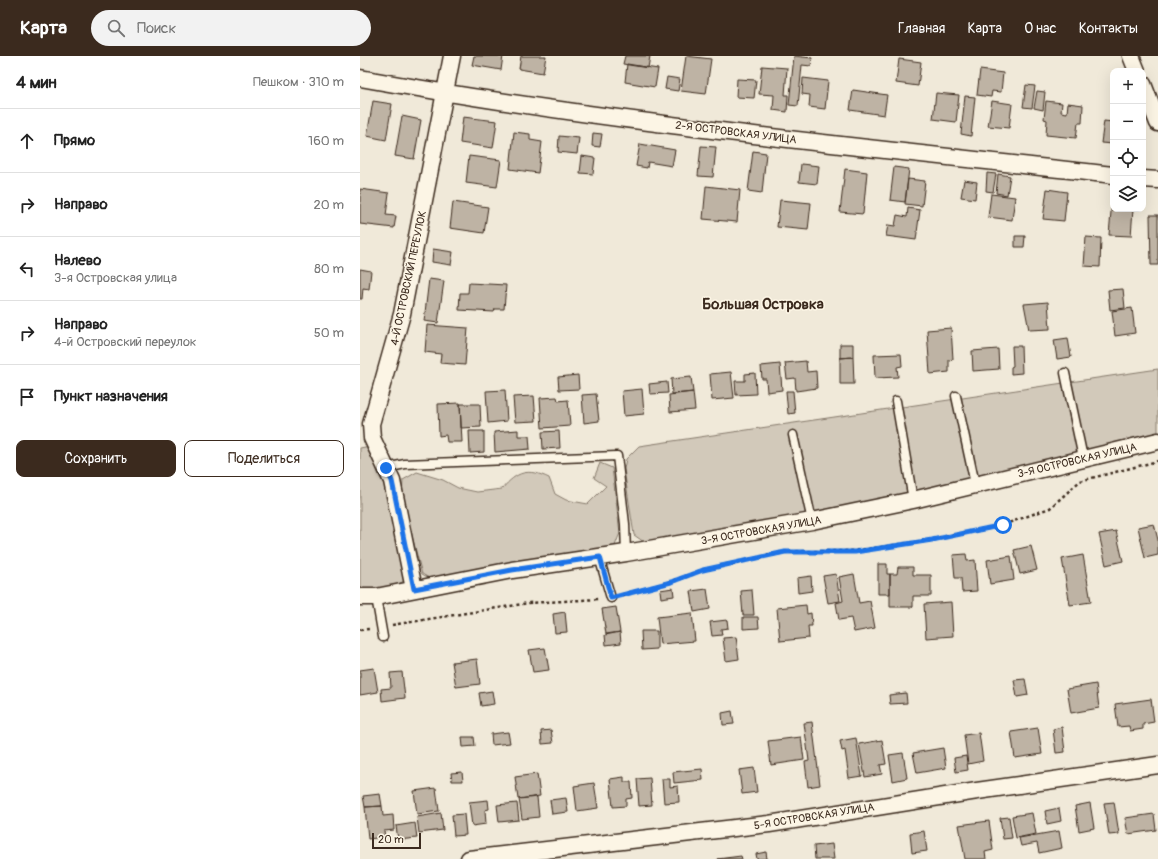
<!DOCTYPE html>
<html lang="ru">
<head>
<meta charset="utf-8">
<style>
	:root { --surface:#fff; --page:#f2f2f2; --text:#222; --muted:#767676; --line:#e0e0e0; --accent:#3b2a1e }
	body { margin:0; font-family:Pangolin,sans-serif; background:var(--page); color:var(--text) }
	.controls { position:absolute; right:12px; top:12px; display:grid; overflow:hidden; border-radius:8px; box-shadow:0 4px 16px #0002 }
	.controls button { width:36px; height:36px; display:grid; place-items:center; padding:0; border:0; border-bottom:1px solid var(--line); background:var(--surface); color:var(--text); font:20px sans-serif }
	.scale { position:absolute; left:12px; bottom:10px; width:49px; box-sizing:border-box; padding-left:4px; border:2px solid #3b2a1e; border-top:0; font-size:11px; line-height:14px; white-space:nowrap; color:#3b2a1e; -webkit-text-stroke:3px #fcf5e5; paint-order:stroke }
	.stop { position:absolute; width:12px; height:12px; margin:-9px; border:3px solid #1a73e8; border-radius:50%; background:#fff }
	.stop.end { background:#1a73e8; border-color:#fff; box-shadow:0 1px 4px #0008 }
	.list { margin:0; padding:0; list-style:none }
	h2 { display:flex; justify-content:space-between; align-items:center; height:52px; margin:0; padding:0 16px; font-size:17px }
	h2 small { font-size:13px; font-weight:400; color:var(--muted) }
	.list li { display:grid; grid-template-columns:26px 1fr auto; gap:12px; align-items:center; box-sizing:border-box; height:64px; padding:0 16px; border-top:1px solid var(--line) }
	.list b { display:block; font-size:15px; white-space:nowrap }
	.list p { margin:0; font-size:13px; white-space:nowrap; color:var(--muted) }
	.list em { font-size:13px; font-style:normal; color:var(--muted) }
	.actions { display:flex; gap:8px; padding:12px 16px }
	.actions a { flex:1; padding:9px 0; border:1px solid var(--accent); border-radius:8px; text-align:center; font-size:14px; color:var(--accent) }
	.actions .main { background:var(--accent); color:#fff }
	.icon { flex:none; width:22px; height:22px; fill:none; stroke:currentColor; stroke-width:2; stroke-linecap:round; stroke-linejoin:round }
	.map { position:relative; flex:none; width:798px; height:803px; overflow:hidden }
	header { display:flex; align-items:center; gap:24px; box-sizing:border-box; height:56px; padding:0 20px; background:var(--accent); color:#fff }
	header strong { font-size:19px }
	nav { display:flex; gap:22px; margin-inline-start:auto; font-size:14px }
	.search { width:280px; height:36px; background:var(--page); display:flex; align-items:center; gap:10px; box-sizing:border-box; padding:0 14px; border-radius:22px; color:var(--muted); font-size:15px }
	main { display:flex }
	aside { flex:1; background:var(--surface) }
	.map>svg:first-child { display:block }
	.green { fill:#d2c9ba; stroke:#867a6c }
	.building { fill:#beb3a4; stroke:#3b2a1e }
	.lines { fill:none; stroke-linecap:round; stroke-linejoin:round }
	.lane-casing { stroke:#3b2a1e; stroke-width:11 }
	.street-casing { stroke:#3b2a1e; stroke-width:19 }
	.path { stroke:#3b2a1e; stroke-width:2.5; stroke-dasharray:3 3; stroke-linecap:butt }
	.lane { stroke:#fcf5e5; stroke-width:8 }
	.street { stroke:#fcf5e5; stroke-width:16 }
	.route { stroke:#1a73e8; stroke-width:5 }
	.labels { text-anchor:middle; stroke-width:3; stroke-linejoin:round; paint-order:stroke }
	.street-label { font-size:11px; fill:#3b2a1e; stroke:#fcf5e5 }
	.district-label { font-size:15px; font-weight:bold; fill:#3b2a1e; stroke:#fcf5e5 }
</style>
</head>
<body>
<header>
<strong>Карта</strong>
<div class="search"><svg class="icon" aria-label="search" viewBox="0 0 24 24"><circle cx="10" cy="10" r="6"/><path d="M15 15l6 6"/></svg>Поиск</div>
<nav><a>Главная</a><a>Карта</a><a>О нас</a><a>Контакты</a></nav>
</header>
<main>
<aside>
<h2>4 мин<small>Пешком · 310 m</small></h2>
<ul class="list">
<li><svg class="icon" aria-label="ahead" viewBox="0 0 24 24"><path d="M12 20V5M6 11l6-6 6 6"/></svg><div><b>Прямо</b></div><em>160 m</em></li>
<li><svg class="icon" aria-label="right" viewBox="0 0 24 24"><path d="M7 20v-9h11M14 6l5 5-5 5"/></svg><div><b>Направо</b></div><em>20 m</em></li>
<li><svg class="icon" aria-label="left" viewBox="0 0 24 24"><path d="M17 20v-9H6M10 6l-5 5 5 5"/></svg><div><b>Налево</b><p>3-я Островская улица</p></div><em>80 m</em></li>
<li><svg class="icon" aria-label="right" viewBox="0 0 24 24"><path d="M7 20v-9h11M14 6l5 5-5 5"/></svg><div><b>Направо</b><p>4-й Островский переулок</p></div><em>50 m</em></li>
<li><svg class="icon" aria-label="arrive" viewBox="0 0 24 24"><path d="M6 21V4h12l-3 4 3 4H6"/></svg><div><b>Пункт назначения</b></div></li>
</ul>
<div class="actions"><a class="main">Сохранить</a><a>Поделиться</a></div>
</aside>
<div class="map">
<svg width="798" height="803" viewBox="0 0 798 803">
	<rect width="100%" height="100%" fill="#f0e9d9"/>
	<filter id="ink" filterUnits="userSpaceOnUse"><feTurbulence type="fractalNoise" baseFrequency=".025" numOctaves="2"/><feDisplacementMap in="SourceGraphic" scale="8" xChannelSelector="R" yChannelSelector="G"/><feConvolveMatrix kernelMatrix="1 2 1 2 8 2 1 2 1" color-interpolation-filters="sRGB"/></filter>
	<g filter="url(#ink)">
		<path class="green" d="M798 313V379L474 454 284 486 274 479 264 413 266 403 279 390Z
			M5 391 16 406 28 440 44 525 29 533 0 536V392Z
			M240 407 252 412 260 477 254 492 73 524 62 518 42 442 43 424 57 416 83 424 98 432 117 436 142 433C157 415 168 412 189 422L195 438 206 444 228 448 246 430 234 422Z"/>
		<path class="building" d="M114 0H143L141 14 112 9Z
			M161 0H186L183 17 159 13Z
			M265 0H290L288 12 263 8Z
			M326 0 351 3 346 38 321 35Z
			M434 0 452 2 451 10 442 9 438 50 429 49Z
			M539 3 561 6 558 30 536 27Z
			M267 8 298 13 295 31 265 26Z
			M402 10 427 12 425 39H428L427 56 413 54 414 39 399 38Z
			M620 14 643 17 641 36 632 35 631 41 617 39Z
			M307 21 320 23 318 35 305 33Z
			M443 22 468 25 465 53 449 51 450 39 442 38Z
			M377 23 396 24 394 42 376 41Z
			M666 29 675 30 672 52 663 51Z
			M493 34 527 39 524 59 490 54Z
			M677 35 685 36 683 54 674 52Z
			M576 37 599 39 596 66 573 63Z
			M605 40 615 41 611 80 601 78Z
			M13 45 32 48 26 84 7 80Z
			M632 45 652 48 649 72 628 70Z
			M686 45 702 47 701 56 707 57 708 47 723 49 722 67H718L716 82 686 79 687 64 684 63Z
			M42 60 61 64 54 103 35 100Z
			M103 61 137 65 133 92 100 87Z
			M744 65 753 66V88L741 87Z
			M154 76 170 78V84L182 86 178 117 150 113Z
			M233 77 242 78 240 91 232 90Z
			M199 80 219 82 217 98 198 96Z
			M280 88 315 94 312 110 288 106 287 112 276 110Z
			M341 90 356 91 353 121 338 120Z
			M393 95 406 97 402 137 388 135Z
			M109 100 141 104 137 131 106 127Z
			M222 100 235 102 233 118 220 117Z
			M441 108 459 110 457 128 439 126Z
			M534 111 549 113 545 146 530 144Z
			M485 113 507 116 503 158 480 156Z
			M627 117 636 118 633 136 626 135Z
			M638 118 650 120 647 139 636 137Z
			M548 123 565 125 562 150 545 148Z
			M604 124 617 126 615 143 601 141Z
			M346 130 380 134 377 166 343 163Z
			M0 133 29 137 26 159 36 160 34 172 0 168Z
			M687 133 707 136 704 165 683 163Z
			M631 138 655 141 652 164 628 161Z
			M420 144 451 147 448 174 417 171Z
			M752 144 753 153H773L771 180 749 179Z
			M93 146 128 151 124 177 90 172Z
			M548 152 560 154 556 184 526 180 528 169 535 170 537 159 547 161Z
			M790 159H798V209H791Z
			M655 180H665L664 191H655Z
			M726 181 741 182 740 211 724 210Z
			M73 193 93 196 91 209 72 206Z
			M0 213 11 215 9 233 3 232 2 243H0Z
			M69 223 84 225 78 267 64 265Z
			M109 227 146 229 144 253H135L134 256 99 254 100 237H108Z
			M763 233 765 252 750 254 748 234Z
			M688 246 690 273 669 274 664 248Z
			M772 252 775 277 755 280 752 255Z
			M67 269 108 272 105 309 80 307 81 298 65 296Z
			M591 272 593 303 589 304V316L570 318 567 274Z
			M708 282 711 301 697 303 694 284Z
			M480 288H493V301L480 302Z
			M652 290H661L662 317 651 318V311L653 310Z
			M638 293 639 313 613 315 612 295Z
			M541 298 542 310 537 311 538 321 515 322 514 299Z
			M493 301 494 328H480V302Z
			M446 305 447 316 456 315 457 332 436 335 435 322 427 323 425 307Z
			M420 308 422 334 407 336 406 323H402L401 310Z
			M371 316 374 342 352 344 350 318Z
			M395 317 396 338 376 339 375 325H385V318Z
			M218 319 219 333 199 334 198 321Z
			M331 321 333 336 312 338 311 323Z
			M307 326 308 337 290 338 289 328Z
			M282 333 284 358 264 360 262 335Z
			M145 334 147 365 128 367 126 335Z
			M426 335H433L435 357 428 358Z
			M333 336 335 354 310 356 309 339Z
			M236 338 239 365 224 367 222 339Z
			M174 340 176 365 155 366 153 341Z
			M197 341 198 345 208 344 210 370 182 372 180 342Z
			M100 347 102 386H87L86 379 79 380 78 348Z
			M100 348H120L121 371 101 372Z
			M158 374V380H169L170 393 135 396 134 376Z
			M109 375H124V396L110 397Z
			M199 375 200 392 183 393 182 376Z
			M794 468 798 484V499L785 502 778 471Z
			M756 475 763 505 746 509 739 478Z
			M671 490 677 514 660 518 654 494Z
			M606 498 607 505 615 504 617 535 602 536 601 522H595L593 499Z
			M723 499 731 546 710 549 702 503Z
			M651 500 654 524 630 528 627 504Z
			M518 508H527V518H530V538H518Z
			M538 511H553V519H571V540H553V551H530V518H537Z
			M476 518 480 545 468 547 463 520Z
			M494 518 499 547 510 545 515 572 494 576 491 562 479 564 476 547 483 545 479 521Z
			M451 520 452 535 438 537 437 522Z
			M313 532 314 540 301 542 300 534Z
			M347 533 350 553 334 556 331 535Z
			M392 534 394 559H383L381 535Z
			M591 546 593 580 566 582 564 548Z
			M446 549 447 558 451 557 452 570H448L449 582 420 585 417 552Z
			M256 551 260 576 246 578 242 553Z
			M205 556 207 576 195 577 193 558Z
			M332 557 335 585 300 588 297 561Z
			M383 561H398L399 572 383 573Z
			M367 564 368 572 361 573 362 579 352 580 350 566Z
			M281 575H297V593L282 594Z
			M260 576 261 587 246 589 245 579Z
			M376 581 379 603 366 605 363 582Z
			M185 592 189 614 173 616 169 594Z
			M117 603 120 628 96 631 92 606Z
			M14 612 18 636 0 639V614Z
			M42 616 45 642 22 645 21 633 31 632 30 617Z
			M665 623 668 639 657 641 654 624Z
			M736 628 739 652 711 657 707 633Z
			M132 635 134 648 121 650 119 637Z
			M546 637 547 647 530 648 529 639Z
			M791 643 794 666 783 668V673L770 675 769 670 758 671 755 648Z
			M372 655 374 668 363 669 362 657Z
			M452 666 460 729 448 731 445 706 449 705 444 667Z
			M702 671 705 696 696 697 693 673Z
			M678 672 682 698 655 702 651 676Z
			M191 674 193 687 182 688 181 675Z
			M148 676 150 687 132 689 131 678Z
			M619 677 623 705 608 708 604 679Z
			M102 681H114L115 690 103 691Z
			M441 681 444 704 411 709 408 685Z
			M496 682 502 720 489 722 485 694 482 695 480 685Z
			M522 684 526 708 520 709 522 718 505 721 499 688Z
			M583 692 586 712 557 717 553 697Z
			M543 697 547 722 533 725 529 699Z
			M606 700 608 714 596 716 594 702Z
			M394 712 397 736 382 738 379 714Z
			M342 713 343 724 314 727 313 716Z
			M102 716 103 725H92L91 717Z
			M177 718 180 740 158 743 155 721Z
			M264 721V726H271L272 742 266 743V750L253 751 250 723Z
			M290 722 292 749 279 750 277 723Z
			M302 723H310V731L318 730 319 746 304 747Z
			M234 727 238 752 217 755 214 730Z
			M76 732 79 755 57 758 54 735Z
			M20 738 22 750 5 751 3 740Z
			M177 741 179 761 162 763 159 743Z
			M206 742 208 756 192 758 190 744Z
			M128 744 129 753 125 754 126 768 112 770 109 746Z
			M754 746 759 778 749 779 744 747Z
			M157 747 159 764 139 766 137 749Z
			M730 747 734 772 719 775 715 750Z
			M22 750 23 760 33 759 34 774 24 775 25 781 8 783 5 751Z
			M699 752 701 765 687 768 685 755Z
			M81 757 83 774 59 777 57 761Z
			M672 757 676 778 656 782 652 760Z
			M104 758 106 779 94 780 92 759Z
			M794 758 796 774 768 778 765 762Z
			M649 761 652 782 643 783 640 762Z
			M629 765 633 794 625 796 626 803H605L599 769Z
			M55 767 57 782 38 784 36 770Z
			M564 775 567 795 552 797 550 777Z
			M699 775 702 792 679 797 677 787 661 790 659 782Z
			M472 788 474 803H455L454 790Z
			M406 796 407 803H397L396 798Z
			M381 800 382 803H357Z"/>
		<g class="lines">
			<defs>
				<path id="lane" d="M705 317 723 402
					M596 340 615 428
					M536 345 553 444
					M433 379 452 465
					M26 412 45 408 257 400 265 468 266 497
					M239 501 251 542
					M16 541 23 581"/>
				<path id="street" d="M771 0 777 15
					M0 22C249 67 502 91 753 119
					M783 28 798 67
					M783 123 798 124
					M54 533 32 425 12 382 11 368 42 258 92 0
					M0 541H16L152 514 266 497 452 465 553 444 798 385
					M109 803 409 768 617 735 798 709"/>
			</defs>
			<use href="#lane" class="lane-casing"/>
			<use href="#street" class="street-casing"/>
			<path class="path" d="M262 539 311 526 343 514 425 496 495 495 572 484 643 469 690 452 720 425 798 405
				M32 569 169 547 239 543
				M0 574 9 573"/>
			<use href="#lane" class="lane"/>
			<use href="#street" class="street"/>
		</g>
	</g>
	<g class="lines" filter="url(#ink)">
		<path class="route" d="M26 412 32 425 54 533 152 514 240 501 251 542 311 526 343 514 425 496H495L572 484 643 469"/>
	</g>
	<g class="labels">
		<g class="street-label">
			<text transform="translate(376 76) rotate(7)" y="4">2-Я ОСТРОВСКАЯ УЛИЦА</text>
			<text transform="translate(48 222) rotate(-78)" y="4">4-Й ОСТРОВСКИЙ ПЕРЕУЛОК</text>
			<text transform="translate(717 404) rotate(-13)" y="4">3-Я ОСТРОВСКАЯ УЛИЦА</text>
			<text transform="translate(401 474) rotate(-10)" y="4">3-Я ОСТРОВСКАЯ УЛИЦА</text>
			<text transform="translate(454 760) rotate(-9)" y="4">5-Я ОСТРОВСКАЯ УЛИЦА</text>
		</g>
		<g class="district-label">
			<text x="403" y="253">Большая Островка</text>
		</g>
	</g>
</svg>
<div class="controls">
<button>+</button>
<button>−</button>
<button><svg class="icon" aria-label="locate" viewBox="0 0 24 24"><circle cx="12" cy="12" r="6"/><path d="M12 2v4M12 18v4M2 12h4M18 12h4"/></svg></button>
<button><svg class="icon" aria-label="layers" viewBox="0 0 24 24"><path d="M12 4l9 5-9 5-9-5zM3 14l9 5 9-5"/></svg></button>
</div>
<div class="scale">20 m</div>
<div class="stop" style="left:643px;top:469px"></div>
<div class="stop end" style="left:26px;top:412px"></div>
</div>
</main>
</body>
</html>
